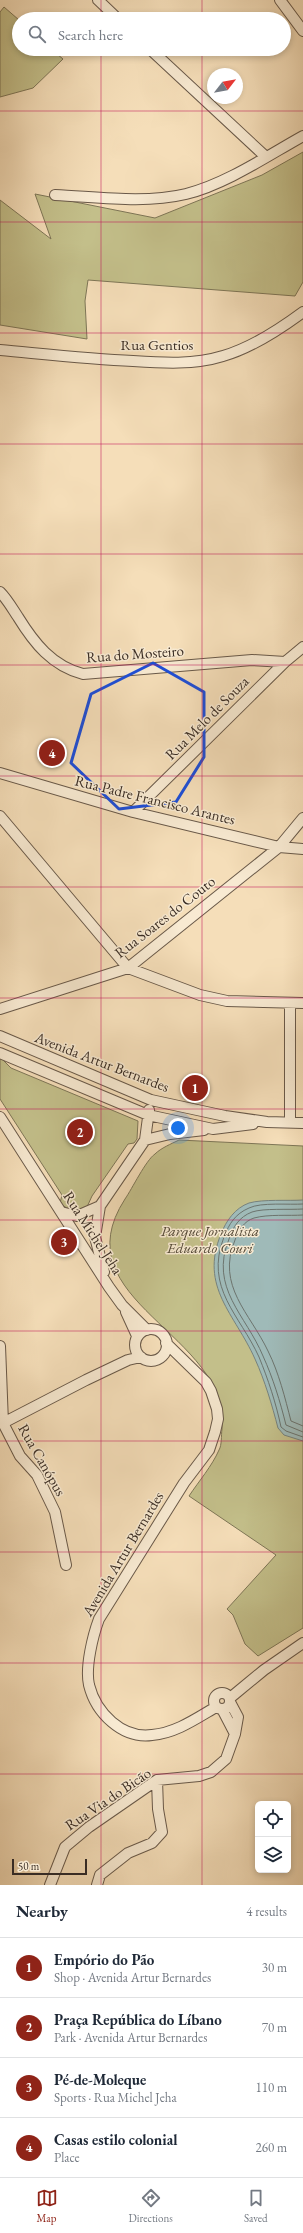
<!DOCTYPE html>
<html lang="en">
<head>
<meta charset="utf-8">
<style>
	:root { --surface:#fff; --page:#f2f2f3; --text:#1f2937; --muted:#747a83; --line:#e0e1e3; --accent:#8f2418 }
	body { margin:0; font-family:"EB Garamond",serif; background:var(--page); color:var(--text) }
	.controls { position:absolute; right:12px; bottom:12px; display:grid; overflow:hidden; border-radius:6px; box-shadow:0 2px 6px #0003 }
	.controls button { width:36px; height:36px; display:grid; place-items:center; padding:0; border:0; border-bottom:1px solid var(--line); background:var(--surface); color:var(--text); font:20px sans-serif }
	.compass { position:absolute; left:207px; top:68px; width:36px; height:36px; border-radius:50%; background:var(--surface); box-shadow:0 2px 6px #0003; rotate:59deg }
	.scale { position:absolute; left:12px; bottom:10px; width:75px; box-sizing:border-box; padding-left:4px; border:2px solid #3a2d24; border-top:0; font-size:11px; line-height:14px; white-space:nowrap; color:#3a2d24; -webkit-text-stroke:3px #f8ead2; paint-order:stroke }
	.you { position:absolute; left:178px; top:1128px; width:14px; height:14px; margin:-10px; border:3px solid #fff; border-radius:50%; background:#1a73e8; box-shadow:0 0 0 6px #1a73e833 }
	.badge { display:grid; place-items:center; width:26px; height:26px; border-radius:50%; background:var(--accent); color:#fff; font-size:13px; font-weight:700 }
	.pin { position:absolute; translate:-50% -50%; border:2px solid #fff; box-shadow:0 1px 4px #0006 }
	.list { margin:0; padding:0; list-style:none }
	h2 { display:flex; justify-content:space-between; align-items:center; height:52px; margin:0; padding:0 16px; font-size:17px }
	h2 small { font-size:13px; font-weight:400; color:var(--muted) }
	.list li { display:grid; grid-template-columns:26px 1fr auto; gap:12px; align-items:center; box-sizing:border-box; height:60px; padding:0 16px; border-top:1px solid var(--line) }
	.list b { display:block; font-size:15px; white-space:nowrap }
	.list p { margin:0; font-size:13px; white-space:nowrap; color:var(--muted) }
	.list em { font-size:13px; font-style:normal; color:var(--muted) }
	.icon { flex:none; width:22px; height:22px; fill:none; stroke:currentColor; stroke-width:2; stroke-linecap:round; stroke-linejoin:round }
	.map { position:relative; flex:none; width:303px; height:1885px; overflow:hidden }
	.search { position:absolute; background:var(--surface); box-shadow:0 2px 6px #0003; left:12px; right:12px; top:12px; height:44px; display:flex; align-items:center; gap:10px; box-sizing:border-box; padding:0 14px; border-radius:22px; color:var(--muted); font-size:15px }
	.sheet { height:292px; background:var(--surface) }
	nav { display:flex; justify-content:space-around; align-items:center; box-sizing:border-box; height:56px; border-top:1px solid var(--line); background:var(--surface); font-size:11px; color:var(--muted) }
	nav a { display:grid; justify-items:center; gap:2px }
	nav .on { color:var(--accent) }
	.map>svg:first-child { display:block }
	.green { fill:#c3bf8a; stroke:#7e7657 }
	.water { fill:#9fbab8; stroke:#77827d }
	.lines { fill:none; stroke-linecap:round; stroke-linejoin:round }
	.shore { stroke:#6c746e; stroke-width:1 }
	.minor-casing { stroke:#695949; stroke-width:12 }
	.minor { stroke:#f8ead2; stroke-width:10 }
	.marked { fill:none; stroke:#1d4ed8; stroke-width:3; stroke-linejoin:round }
	.grid { fill:none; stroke:#c2185b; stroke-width:1; stroke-opacity:0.55 }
	.labels { text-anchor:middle; stroke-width:3; stroke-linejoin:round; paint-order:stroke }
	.street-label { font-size:15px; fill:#3a2d24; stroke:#f8ead2 }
	.park-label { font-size:15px; font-style:italic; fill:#554a38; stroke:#f8ead2 }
</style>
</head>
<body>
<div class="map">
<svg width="303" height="1885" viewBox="0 0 303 1885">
	<rect width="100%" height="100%" fill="#f5deb9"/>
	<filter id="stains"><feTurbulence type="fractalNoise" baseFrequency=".005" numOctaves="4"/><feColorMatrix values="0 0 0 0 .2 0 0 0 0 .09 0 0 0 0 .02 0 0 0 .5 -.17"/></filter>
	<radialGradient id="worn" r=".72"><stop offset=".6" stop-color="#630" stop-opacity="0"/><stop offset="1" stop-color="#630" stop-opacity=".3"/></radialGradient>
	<path class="green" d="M4 7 19 20V49H51L63 59 33 88 0 97V12Z
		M303 152V282L295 296 88 280 85 301 87 339 0 325V200L51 239 35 194 155 218 262 175Z
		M0 1057 11 1068 138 1121 137 1139 134 1143 128 1144 92 1196 87 1207C77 1211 68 1211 60 1203L62 1195 0 1099Z
		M179 1140 303 1146V1628L258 1656 245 1644 233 1615 227 1609 276 1555 189 1496C199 1481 212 1466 219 1450 222 1445 221 1436 222 1429 231 1334 59 1301 125 1199 132 1189 146 1160 155 1154 161 1148 171 1144 179 1140Z"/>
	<path class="water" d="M303 1200V1441L284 1435 278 1428C272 1405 265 1381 255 1359 235 1314 199 1287 221 1234 226 1221 235 1208 249 1203 263 1199 288 1201 303 1200Z"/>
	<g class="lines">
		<path class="shore" d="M303 1204C289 1205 261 1202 249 1208 235 1214 229 1224 224 1237 204 1288 240 1315 259 1357 268 1379 276 1403 281 1427L286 1431 303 1437
			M303 1209C289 1210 264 1208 252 1212 239 1217 233 1227 229 1239 209 1288 246 1315 263 1356 273 1378 280 1401 286 1425L303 1432
			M303 1215C288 1216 269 1214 254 1218 244 1221 238 1231 235 1240 216 1286 250 1313 268 1351 279 1373 285 1398 291 1421L303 1426"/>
		<defs>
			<path id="minor" d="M98 0 118 19
				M280 0 303 31
				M150 49 266 157
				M55 195C98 197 144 204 186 194 226 184 267 156 303 136
				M0 350C44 354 89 359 133 361 163 363 194 365 223 356 251 348 280 329 303 312
				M0 592C7 599 12 608 18 617 34 643 52 666 83 674L252 660 285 662
				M0 773 133 812 279 847 303 849
				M133 812 285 662 303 647
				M0 816 128 968 200 995 227 1001 303 1003
				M0 1009 128 968 279 847 303 818
				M0 1036 151 1100 225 1116 267 1122 303 1123
				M0 1053 148 1115 213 1129 253 1124
				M0 1117 109 1287 122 1305 147 1330
				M290 1123V1003
				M145 1140 170 1134 204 1130
				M61 1212 77 1216 100 1206
				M104 1272 95 1237 100 1206 145 1140 149 1110
				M126 1312 137 1336
				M135 1345a16 16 0 1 1 32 0a16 16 0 1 1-32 0Z
				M166 1343 206 1382 211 1391 217 1409 218 1419 215 1432 209 1450 184 1483 99 1619C93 1635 85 1667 89 1685 96 1713 122 1739 152 1735 176 1733 197 1718 216 1707
				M0 1346 3 1423 20 1456 37 1475 55 1512 66 1565
				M3 1423 86 1380 128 1360 141 1357
				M214 1701a8 8 0 1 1 16 0a8 8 0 1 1-16 0Z
				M230 1698 264 1670 303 1643
				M222 1709 235 1734
				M50 1885 65 1847 89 1827 157 1780 199 1776 211 1772 226 1759 235 1734 238 1717 230 1702
				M97 1885 100 1875 128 1853 152 1843 162 1832 158 1809 157 1780"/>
		</defs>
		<use href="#minor" class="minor-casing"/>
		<use href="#minor" class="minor"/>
	</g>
	<path class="marked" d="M153 663 204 692V757L176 802 119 809 71 763 91 694Z"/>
	<path class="grid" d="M101 0V19M202 0V19M101 49V1885M202 49V1885M0 111H303M0 222H303M0 333H303M0 444H303M0 554H303M0 665H303M0 776H303M0 887H303M0 998H303M0 1109H303M0 1220H303M0 1331H303M0 1441H303M0 1552H303M0 1663H303M0 1774H303"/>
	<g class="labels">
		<g class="street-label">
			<text x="157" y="350">Rua Gentios</text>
			<text transform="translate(135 654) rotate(-4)" y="5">Rua do Mosteiro</text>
			<text transform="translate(207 718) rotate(-45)" y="5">Rua Melo de Souza</text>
			<text transform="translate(155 800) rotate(14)" y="5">Rua Padre Francisco Arantes</text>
			<text transform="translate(165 917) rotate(-38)" y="5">Rua Soares do Couto</text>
			<text transform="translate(102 1062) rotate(21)" y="5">Avenida Artur Bernardes</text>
			<text transform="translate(93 1233) rotate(57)" y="5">Rua Michel Jeha</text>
			<text transform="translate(42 1460) rotate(60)" y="5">Rua Canópus</text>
			<text transform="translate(123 1554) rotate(-59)" y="5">Avenida Artur Bernardes</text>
			<text transform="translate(108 1799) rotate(-34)" y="5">Rua Via do Bicão</text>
		</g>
		<g class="park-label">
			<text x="210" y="1236">Parque Jornalista<tspan x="210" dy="17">Eduardo Couri</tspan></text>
		</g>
	</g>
	<rect width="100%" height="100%" filter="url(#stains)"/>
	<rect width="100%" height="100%" fill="url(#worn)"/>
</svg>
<div class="controls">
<button><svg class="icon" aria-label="locate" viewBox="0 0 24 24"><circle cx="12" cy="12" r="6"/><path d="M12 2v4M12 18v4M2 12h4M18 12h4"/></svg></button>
<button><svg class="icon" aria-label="layers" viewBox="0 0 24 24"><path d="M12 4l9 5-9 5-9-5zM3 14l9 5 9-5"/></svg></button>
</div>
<svg class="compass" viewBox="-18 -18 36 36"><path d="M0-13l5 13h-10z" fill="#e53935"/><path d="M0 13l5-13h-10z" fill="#747a83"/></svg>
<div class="scale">50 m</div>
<div class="you"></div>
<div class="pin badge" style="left:195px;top:1088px">1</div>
<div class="pin badge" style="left:80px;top:1132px">2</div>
<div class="pin badge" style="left:64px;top:1242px">3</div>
<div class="pin badge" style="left:52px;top:753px">4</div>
<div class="search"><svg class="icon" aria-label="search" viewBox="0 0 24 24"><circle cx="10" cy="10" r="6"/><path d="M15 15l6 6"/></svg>Search here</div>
</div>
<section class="sheet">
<h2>Nearby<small>4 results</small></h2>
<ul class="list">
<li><span class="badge">1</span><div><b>Empório do Pão</b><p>Shop · Avenida Artur Bernardes</p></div><em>30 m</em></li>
<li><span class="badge">2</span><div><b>Praça República do Líbano</b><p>Park · Avenida Artur Bernardes</p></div><em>70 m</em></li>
<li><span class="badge">3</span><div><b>Pé-de-Moleque</b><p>Sports · Rua Michel Jeha</p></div><em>110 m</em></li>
<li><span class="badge">4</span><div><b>Casas estilo colonial</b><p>Place</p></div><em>260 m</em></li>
</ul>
</section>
<nav>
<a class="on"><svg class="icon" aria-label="map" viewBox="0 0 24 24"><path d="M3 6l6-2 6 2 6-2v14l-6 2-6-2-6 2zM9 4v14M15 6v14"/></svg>Map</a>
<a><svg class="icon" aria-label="directions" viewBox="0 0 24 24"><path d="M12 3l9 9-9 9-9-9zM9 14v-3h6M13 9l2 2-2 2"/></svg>Directions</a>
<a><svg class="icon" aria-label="saved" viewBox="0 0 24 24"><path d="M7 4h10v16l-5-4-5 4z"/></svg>Saved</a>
</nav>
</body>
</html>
